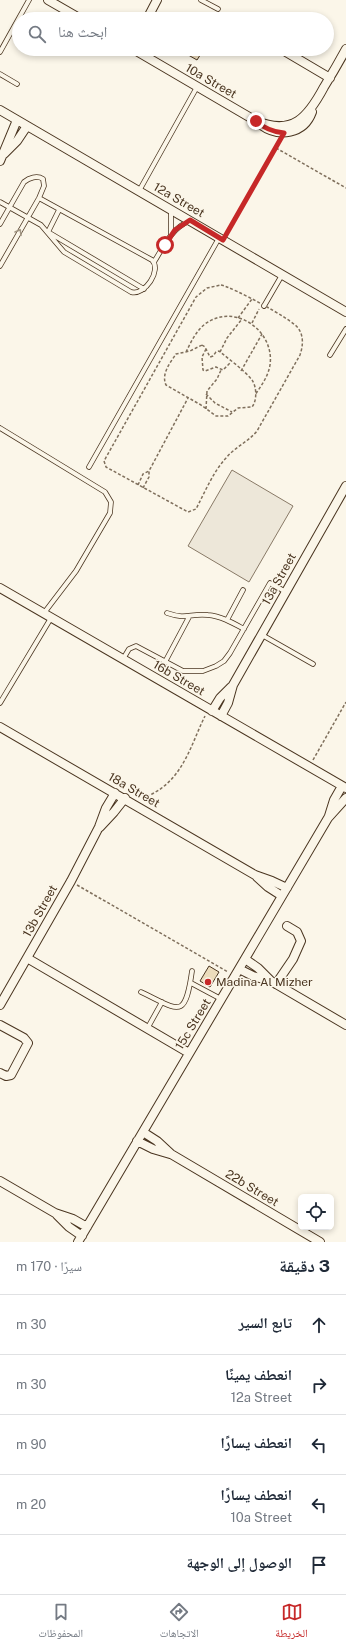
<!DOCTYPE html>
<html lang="ar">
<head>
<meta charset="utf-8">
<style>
	:root { --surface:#fff; --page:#f2f2f3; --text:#1f2937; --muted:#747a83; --line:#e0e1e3; --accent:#c62828 }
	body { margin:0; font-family:"Public Sans","Noto Naskh Arabic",sans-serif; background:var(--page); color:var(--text); direction:rtl }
	.controls { position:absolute; right:12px; bottom:12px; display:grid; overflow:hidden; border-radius:6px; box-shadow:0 2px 6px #0003 }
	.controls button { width:36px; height:36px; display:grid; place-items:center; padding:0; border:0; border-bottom:1px solid var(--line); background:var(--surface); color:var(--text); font:20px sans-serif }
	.stop { position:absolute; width:12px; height:12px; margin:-9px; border:3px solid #c62828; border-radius:50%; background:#fff }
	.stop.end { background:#c62828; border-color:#fff; box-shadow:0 1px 4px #0008 }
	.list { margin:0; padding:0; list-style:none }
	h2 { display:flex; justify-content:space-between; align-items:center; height:52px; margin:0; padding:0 16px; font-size:17px }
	h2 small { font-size:13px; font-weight:400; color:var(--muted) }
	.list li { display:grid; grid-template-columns:26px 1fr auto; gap:12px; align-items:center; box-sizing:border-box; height:60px; padding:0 16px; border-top:1px solid var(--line) }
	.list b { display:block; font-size:15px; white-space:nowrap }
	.list p { margin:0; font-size:13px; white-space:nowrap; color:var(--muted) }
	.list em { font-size:13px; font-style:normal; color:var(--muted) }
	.icon { flex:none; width:22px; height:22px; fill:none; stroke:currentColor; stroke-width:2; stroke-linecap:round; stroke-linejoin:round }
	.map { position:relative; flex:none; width:346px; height:1242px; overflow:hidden; direction:ltr }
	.search { position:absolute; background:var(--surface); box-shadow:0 2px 6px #0003; left:12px; right:12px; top:12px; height:44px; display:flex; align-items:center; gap:10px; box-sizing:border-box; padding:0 14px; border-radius:22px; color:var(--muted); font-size:15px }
	.sheet { height:352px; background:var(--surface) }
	nav { display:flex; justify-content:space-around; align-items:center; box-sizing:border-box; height:56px; border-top:1px solid var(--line); background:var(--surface); font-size:11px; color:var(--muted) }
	nav a { display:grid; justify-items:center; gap:2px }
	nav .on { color:var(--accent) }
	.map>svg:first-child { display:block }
	.parking { fill:#ede7d9; stroke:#887966 }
	.building { fill:#ecdcbc; stroke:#4a3520 }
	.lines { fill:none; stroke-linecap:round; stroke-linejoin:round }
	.service-casing { stroke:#4a3520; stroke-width:5.5 }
	.minor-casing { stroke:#4a3520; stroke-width:10 }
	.path { stroke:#7f6f5c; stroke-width:1.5; stroke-dasharray:3 2; stroke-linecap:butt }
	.service { stroke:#fbf6e9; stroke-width:4 }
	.minor { stroke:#fbf6e9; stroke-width:8 }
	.oneway { stroke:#a29684 }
	.route { stroke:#c62828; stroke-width:5 }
	.poi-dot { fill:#c62828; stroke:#fbf6e9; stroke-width:1.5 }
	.labels { text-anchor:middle; stroke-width:3; stroke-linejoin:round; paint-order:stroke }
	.street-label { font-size:12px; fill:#4a3520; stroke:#fbf6e9 }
	.poi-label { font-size:12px; fill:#4a3520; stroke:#fbf6e9; text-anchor:start }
</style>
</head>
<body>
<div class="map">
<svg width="346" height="1242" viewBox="0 0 346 1242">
	<rect width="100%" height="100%" fill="#fbf6e9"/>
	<path class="parking" d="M232 470 293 506 249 582 188 546Z"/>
	<path class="building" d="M184 49H204L197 60 183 52Z
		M209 966 219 972 210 987 200 981Z"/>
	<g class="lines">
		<defs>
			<path id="service" d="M201 0 218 9
				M0 52 29 0
				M0 74 17 84
				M139 191 197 87
				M0 202 41 225 64 252 131 292C145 296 162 270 152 260L39 198
				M59 210 48 232 144 289
				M171 211V234
				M0 224 24 182C29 178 37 175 43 179L44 186 39 198 0 266
				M154 262C164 246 171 229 189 221
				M264 306 282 275
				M330 355 346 329
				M0 428 105 492 111 502 110 513 76 571 44 613
				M89 467 219 238
				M167 613C187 620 190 613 208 615 221 616 233 623 244 629
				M227 620 243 590
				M262 635 313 664
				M123 659 129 649 136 646 183 671H203L216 666 224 661 230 653 270 583 286 592
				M165 662 189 617
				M0 703 51 618
				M191 983 221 999
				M141 992C179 1010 185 1021 192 971
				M147 1029 162 1002"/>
			<path id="minor" d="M48 0 81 19
				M147 19 157 0
				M133 49 256 121C293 136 308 117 324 87 332 74 339 62 346 49
				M286 52 330 78
				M0 110 346 312
				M261 125C279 138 304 134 312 112
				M4 154 17 141 27 126
				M0 161 17 120
				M0 588 346 788
				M212 711 220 698 231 687
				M221 716 228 703 233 685 346 486
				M0 727 255 875 272 881 287 888
				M329 816 334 800 342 786
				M100 827 114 812 125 798
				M257 877 268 887 282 896
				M27 958 189 1053
				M245 959 258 968 271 981 346 1025
				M239 969 253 976 270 981
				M276 984 293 959 301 941 297 932 287 926
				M0 1005 71 881 99 827 106 808 115 793
				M0 1025 24 1038 28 1043 11 1075 6 1076 0 1073
				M143 1132 157 1141 171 1154 320 1242
				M137 1141 153 1149 170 1154
				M0 1181 55 1213 73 1219 87 1227
				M57 1215 69 1227 82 1236
				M78 1242 328 818 346 798"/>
		</defs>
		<use href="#service" class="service-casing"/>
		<use href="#minor" class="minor-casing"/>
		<path class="path" d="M276 148 346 188
			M227 233 280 141
			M221 285C232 287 292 319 298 328 304 336 303 346 300 355L257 431C248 442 235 447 226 458 213 472 205 492 196 509L188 512 106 467 104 461 196 297 207 288Z
			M238 318 252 299
			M252 323 259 309
			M202 345 205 347 210 357 213 356 216 352 219 351C230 360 244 370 252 380 257 387 257 401 252 407L238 408 228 416H216L201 405 166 385C161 374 170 363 176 354L190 351Z
			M206 349 202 357 203 370 205 371 216 367 223 370 231 362
			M186 352C191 342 196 331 205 324 235 302 275 331 270 365 268 377 261 386 255 395
			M220 352 227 338 242 319
			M241 371 262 334
			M206 394 215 403 232 412
			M206 409 207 391 217 379 221 370
			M138 485 143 474 149 471
			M143 488 149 477V471L188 398
			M313 760 346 702
			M143 800C149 795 157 792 163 787 186 769 193 740 205 716
			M77 885 228 972"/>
		<use href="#service" class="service"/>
		<use href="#minor" class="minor"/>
	</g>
	<defs><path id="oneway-chevron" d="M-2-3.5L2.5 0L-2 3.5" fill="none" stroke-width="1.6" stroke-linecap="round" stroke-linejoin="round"/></defs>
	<use class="oneway" href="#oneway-chevron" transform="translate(19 232) rotate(-60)"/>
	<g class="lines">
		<path class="route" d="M165 245 175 230 190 220 223 240 284 133C273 132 265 129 256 121"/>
	</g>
	<circle class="poi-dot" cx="208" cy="982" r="4"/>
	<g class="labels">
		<g class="street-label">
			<text transform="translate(211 81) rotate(30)" y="4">10a Street</text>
			<text transform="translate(179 200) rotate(30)" y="4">12a Street</text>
			<text transform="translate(279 579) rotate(-61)" y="4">13a Street</text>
			<text transform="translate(179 678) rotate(30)" y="4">16b Street</text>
			<text transform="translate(134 790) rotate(30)" y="4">18a Street</text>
			<text transform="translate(40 911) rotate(-61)" y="4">13b Street</text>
			<text transform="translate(193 1024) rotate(-59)" y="4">15c Street</text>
			<text transform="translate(252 1188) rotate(31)" y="4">22b Street</text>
		</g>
		<g class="poi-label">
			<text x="216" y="986">Madina Al Mizher</text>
		</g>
	</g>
</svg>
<div class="controls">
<button><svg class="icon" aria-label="locate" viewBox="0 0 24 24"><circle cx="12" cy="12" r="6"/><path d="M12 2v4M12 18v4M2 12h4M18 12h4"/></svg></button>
</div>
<div class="stop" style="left:165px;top:245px"></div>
<div class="stop end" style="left:256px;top:121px"></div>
<div class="search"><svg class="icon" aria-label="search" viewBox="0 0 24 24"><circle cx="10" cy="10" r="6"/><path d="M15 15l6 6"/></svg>ابحث هنا</div>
</div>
<section class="sheet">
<h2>3 دقيقة<small>سيرًا · 170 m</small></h2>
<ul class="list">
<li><svg class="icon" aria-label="ahead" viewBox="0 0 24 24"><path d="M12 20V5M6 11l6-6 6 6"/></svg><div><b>تابع السير</b></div><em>30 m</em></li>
<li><svg class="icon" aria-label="right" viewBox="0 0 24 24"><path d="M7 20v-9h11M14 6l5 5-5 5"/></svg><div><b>انعطف يمينًا</b><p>12a Street</p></div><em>30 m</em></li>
<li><svg class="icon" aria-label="left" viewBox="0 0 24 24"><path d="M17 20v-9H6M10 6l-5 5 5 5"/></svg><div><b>انعطف يسارًا</b></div><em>90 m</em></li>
<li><svg class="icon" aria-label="left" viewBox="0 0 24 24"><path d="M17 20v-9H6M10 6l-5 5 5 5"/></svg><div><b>انعطف يسارًا</b><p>10a Street</p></div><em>20 m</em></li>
<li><svg class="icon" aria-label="arrive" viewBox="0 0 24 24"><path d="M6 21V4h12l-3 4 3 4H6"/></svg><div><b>الوصول إلى الوجهة</b></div></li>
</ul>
</section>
<nav>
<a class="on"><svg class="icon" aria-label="map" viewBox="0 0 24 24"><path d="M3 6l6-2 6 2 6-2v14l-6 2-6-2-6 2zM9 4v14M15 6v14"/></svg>الخريطة</a>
<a><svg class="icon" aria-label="directions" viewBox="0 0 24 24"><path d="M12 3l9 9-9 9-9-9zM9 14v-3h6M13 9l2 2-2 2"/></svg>الاتجاهات</a>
<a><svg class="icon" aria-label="saved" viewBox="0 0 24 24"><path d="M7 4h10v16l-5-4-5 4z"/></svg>المحفوظات</a>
</nav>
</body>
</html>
